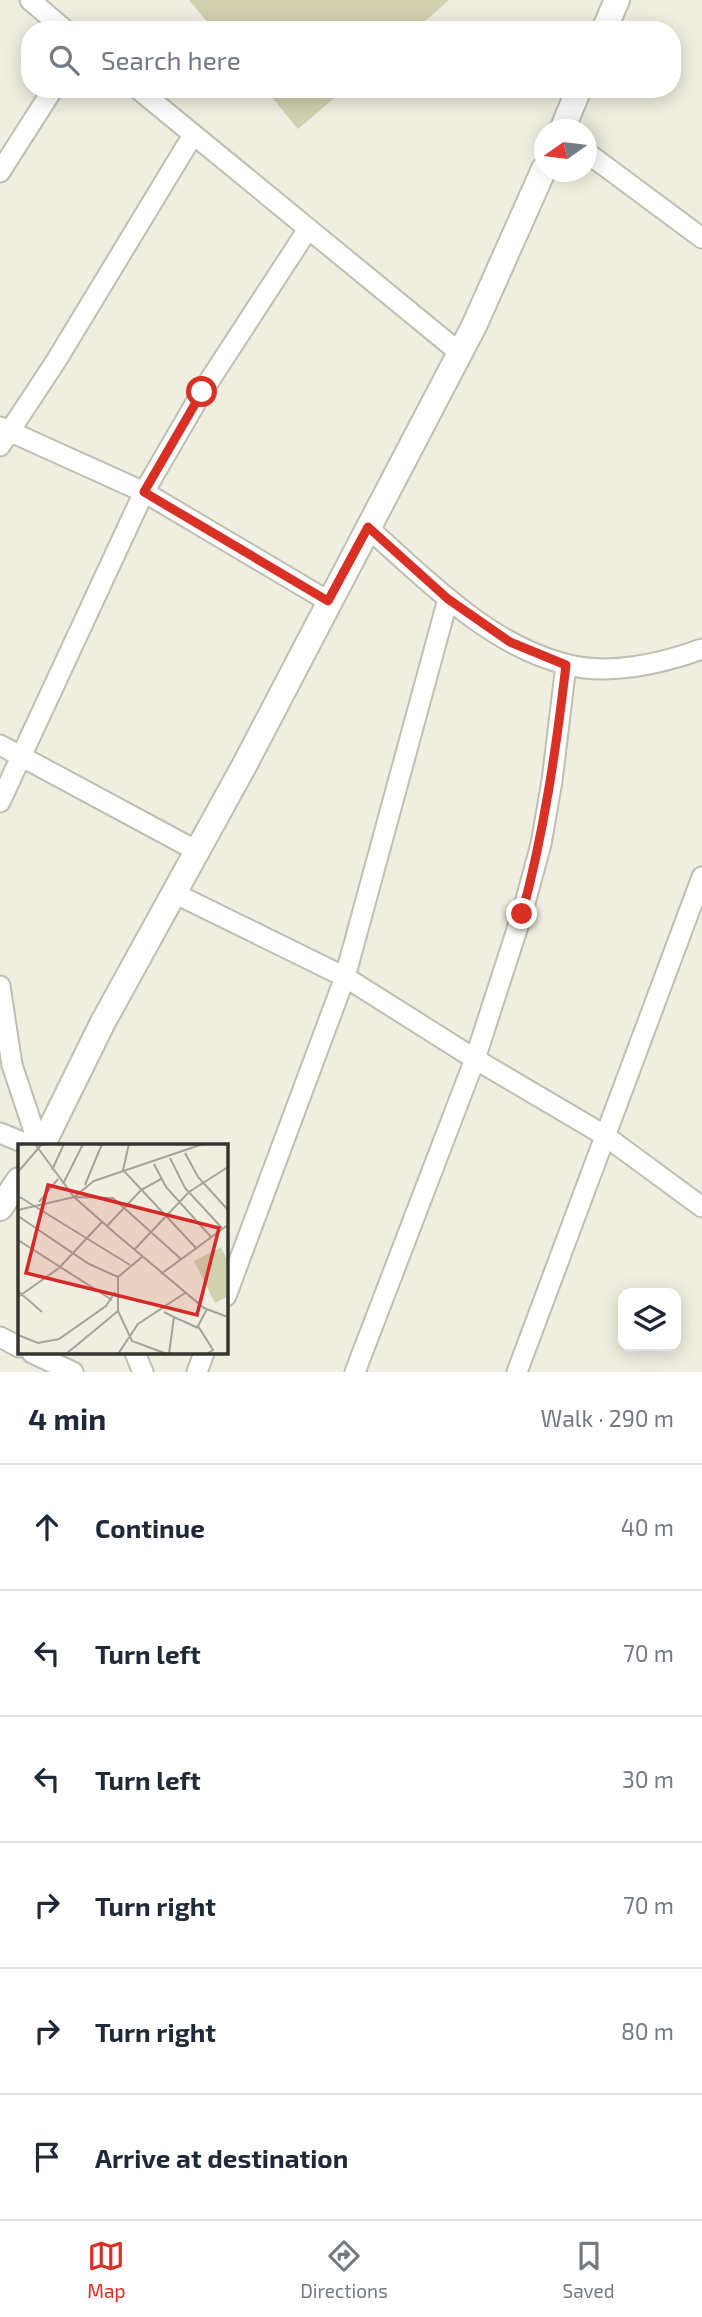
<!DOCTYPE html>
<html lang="en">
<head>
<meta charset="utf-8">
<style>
	:root { --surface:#fff; --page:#f2f2f3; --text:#1f2937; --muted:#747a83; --line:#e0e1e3; --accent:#d93025 }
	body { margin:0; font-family:"Exo 2",sans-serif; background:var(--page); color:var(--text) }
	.controls { position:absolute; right:21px; bottom:21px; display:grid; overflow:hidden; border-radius:14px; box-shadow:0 4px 18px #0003 }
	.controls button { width:63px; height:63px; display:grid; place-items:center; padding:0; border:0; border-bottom:2px solid var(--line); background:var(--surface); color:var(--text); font:35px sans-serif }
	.compass { position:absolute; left:534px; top:119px; width:63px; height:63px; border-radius:50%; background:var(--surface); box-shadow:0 4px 18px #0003; rotate:256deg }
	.stop { position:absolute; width:21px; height:21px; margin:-16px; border:5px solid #d93025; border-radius:50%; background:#fff }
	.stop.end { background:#d93025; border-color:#fff; box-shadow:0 2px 7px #0008 }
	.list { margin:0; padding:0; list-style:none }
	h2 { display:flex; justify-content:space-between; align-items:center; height:91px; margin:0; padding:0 28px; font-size:30px }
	h2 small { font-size:23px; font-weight:400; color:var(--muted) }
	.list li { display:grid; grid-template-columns:46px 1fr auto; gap:21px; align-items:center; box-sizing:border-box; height:126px; padding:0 28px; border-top:2px solid var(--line) }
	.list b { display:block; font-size:26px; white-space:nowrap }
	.list em { font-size:23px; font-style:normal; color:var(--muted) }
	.icon { flex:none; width:38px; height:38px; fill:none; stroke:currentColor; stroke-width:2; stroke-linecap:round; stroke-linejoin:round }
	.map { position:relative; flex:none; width:702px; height:1372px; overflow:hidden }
	.search { position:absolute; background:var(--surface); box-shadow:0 4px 18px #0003; left:21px; right:21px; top:21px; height:77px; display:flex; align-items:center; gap:18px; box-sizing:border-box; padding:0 24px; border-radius:28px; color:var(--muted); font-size:26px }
	.sheet { height:847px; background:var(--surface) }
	nav { display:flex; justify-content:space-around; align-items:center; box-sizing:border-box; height:98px; border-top:2px solid var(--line); background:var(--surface); font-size:19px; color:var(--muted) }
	nav a { display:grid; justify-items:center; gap:4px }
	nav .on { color:var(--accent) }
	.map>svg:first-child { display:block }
	.pitch { fill:#d1d1b0 }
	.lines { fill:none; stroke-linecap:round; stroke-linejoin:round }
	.minor-casing { stroke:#bfbfb1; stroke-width:23 }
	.tertiary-casing { stroke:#bfbfb1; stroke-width:28 }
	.minor { stroke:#fff; stroke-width:19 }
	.tertiary { stroke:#fff; stroke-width:24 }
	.route { stroke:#d93025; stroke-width:9 }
	.inset-road { fill:none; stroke:#a5a499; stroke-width:2 }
	.view { fill:#d62828; fill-opacity:0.15; stroke:#d62828; stroke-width:3.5 }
	.inset-edge { fill:none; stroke:#35352f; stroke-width:3.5 }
</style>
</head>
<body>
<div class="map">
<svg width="702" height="1372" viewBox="0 0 702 1372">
	<rect width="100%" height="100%" fill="#efeee0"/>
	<path class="pitch" d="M189 0H449L415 30H214Z
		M265 89H345L298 129Z"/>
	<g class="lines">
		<defs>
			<path id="minor" d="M30 0 65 30
				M138 89 460 353
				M586 152 702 238
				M0 172 53 89
				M0 427 144 492 328 601
				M0 446 56 361 193 135
				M367 527C426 579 487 644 565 664 608 676 661 664 702 649
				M0 745 197 851
				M0 802 144 492 202 392 308 229
				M174 893 345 977 475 1059 604 1135 702 1207
				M0 986 12 1065 39 1146
				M0 1133 32 1146
				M226 1296 345 977 448 599
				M0 1337 19 1347
				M32 1353 73 1372
				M135 1353 143 1372
				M197 1372 204 1353
				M355 1372 475 1059 522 914 541 844 552 781 566 665
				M517 1372 702 877"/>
			<path id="tertiary" d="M604 30 617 0
				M562 130 579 89
				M42 1146 103 1022 244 766 474 326 544 169
				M0 1208 19 1180"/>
		</defs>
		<use href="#minor" class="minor-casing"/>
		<use href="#tertiary" class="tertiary-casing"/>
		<use href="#minor" class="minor"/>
		<use href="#tertiary" class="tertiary"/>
	</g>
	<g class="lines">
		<path class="route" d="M202 392 144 492 328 601 368 527 448 599 510 642 566 665C556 750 544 832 522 914"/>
	</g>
	<g transform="translate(18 1144)">
		<rect width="210" height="210" fill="#efeee0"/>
		<path d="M203 103 210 118V152L197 159 176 117Z" fill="#d1d1b0"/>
		<path class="inset-road" d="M17 0 56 53 98 90 186 164 210 173M111 0 105 26 178 104M167 9 180 33 210 66M152 14 167 44 204 84M136 20 148 43 193 93M34 26 46 0M0 28 24 0M45 40 65 0M67 41 84 0M0 52 112 121M56 53 76 37 185 0M21 58 40 35M0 66 56 53 95 54 163 115M0 72 71 120 100 133M89 82 123 46 143 35M0 96 94 156M116 106 171 48 210 23M124 113 100 133V167L114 197 149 210M143 130 210 81M0 147 24 168M0 153 41 124 84 78M146 168 156 173 151 210M156 173 180 184M0 191 20 199 41 195 88 162 97 148M48 210 100 167M100 210 120 180 167 149M188 210 195 206 180 182 189 165"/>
		<path class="view" d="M30 41 201 84 179 171 8 129Z"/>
		<rect width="210" height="210" class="inset-edge"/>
	</g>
</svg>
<div class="controls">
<button><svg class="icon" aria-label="layers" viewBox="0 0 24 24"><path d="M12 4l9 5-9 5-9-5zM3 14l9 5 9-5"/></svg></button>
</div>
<svg class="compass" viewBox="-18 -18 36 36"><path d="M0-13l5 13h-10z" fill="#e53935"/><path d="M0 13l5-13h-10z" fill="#747a83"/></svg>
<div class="stop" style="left:202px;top:392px"></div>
<div class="stop end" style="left:522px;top:914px"></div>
<div class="search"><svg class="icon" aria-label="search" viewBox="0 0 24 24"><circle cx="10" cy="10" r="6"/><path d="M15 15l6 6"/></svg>Search here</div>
</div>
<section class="sheet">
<h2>4 min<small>Walk · 290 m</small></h2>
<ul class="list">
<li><svg class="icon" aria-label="ahead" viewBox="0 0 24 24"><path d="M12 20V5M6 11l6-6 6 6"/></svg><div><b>Continue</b></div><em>40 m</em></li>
<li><svg class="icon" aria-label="left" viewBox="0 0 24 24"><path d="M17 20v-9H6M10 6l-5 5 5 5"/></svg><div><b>Turn left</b></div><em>70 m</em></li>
<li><svg class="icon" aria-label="left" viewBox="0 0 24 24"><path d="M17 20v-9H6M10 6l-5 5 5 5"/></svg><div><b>Turn left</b></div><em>30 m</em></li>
<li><svg class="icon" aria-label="right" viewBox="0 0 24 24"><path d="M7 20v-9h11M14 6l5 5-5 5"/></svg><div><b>Turn right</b></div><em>70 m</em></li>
<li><svg class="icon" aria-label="right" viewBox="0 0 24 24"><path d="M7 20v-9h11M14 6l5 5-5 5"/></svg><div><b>Turn right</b></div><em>80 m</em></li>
<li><svg class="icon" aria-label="arrive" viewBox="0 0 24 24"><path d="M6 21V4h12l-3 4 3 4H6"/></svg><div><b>Arrive at destination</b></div></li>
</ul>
</section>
<nav>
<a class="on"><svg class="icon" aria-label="map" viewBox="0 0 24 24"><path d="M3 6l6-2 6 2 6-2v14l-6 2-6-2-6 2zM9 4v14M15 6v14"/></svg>Map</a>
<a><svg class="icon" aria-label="directions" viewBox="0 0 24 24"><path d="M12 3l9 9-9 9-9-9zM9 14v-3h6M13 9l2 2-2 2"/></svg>Directions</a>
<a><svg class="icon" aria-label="saved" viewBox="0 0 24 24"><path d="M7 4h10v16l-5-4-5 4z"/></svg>Saved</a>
</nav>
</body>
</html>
